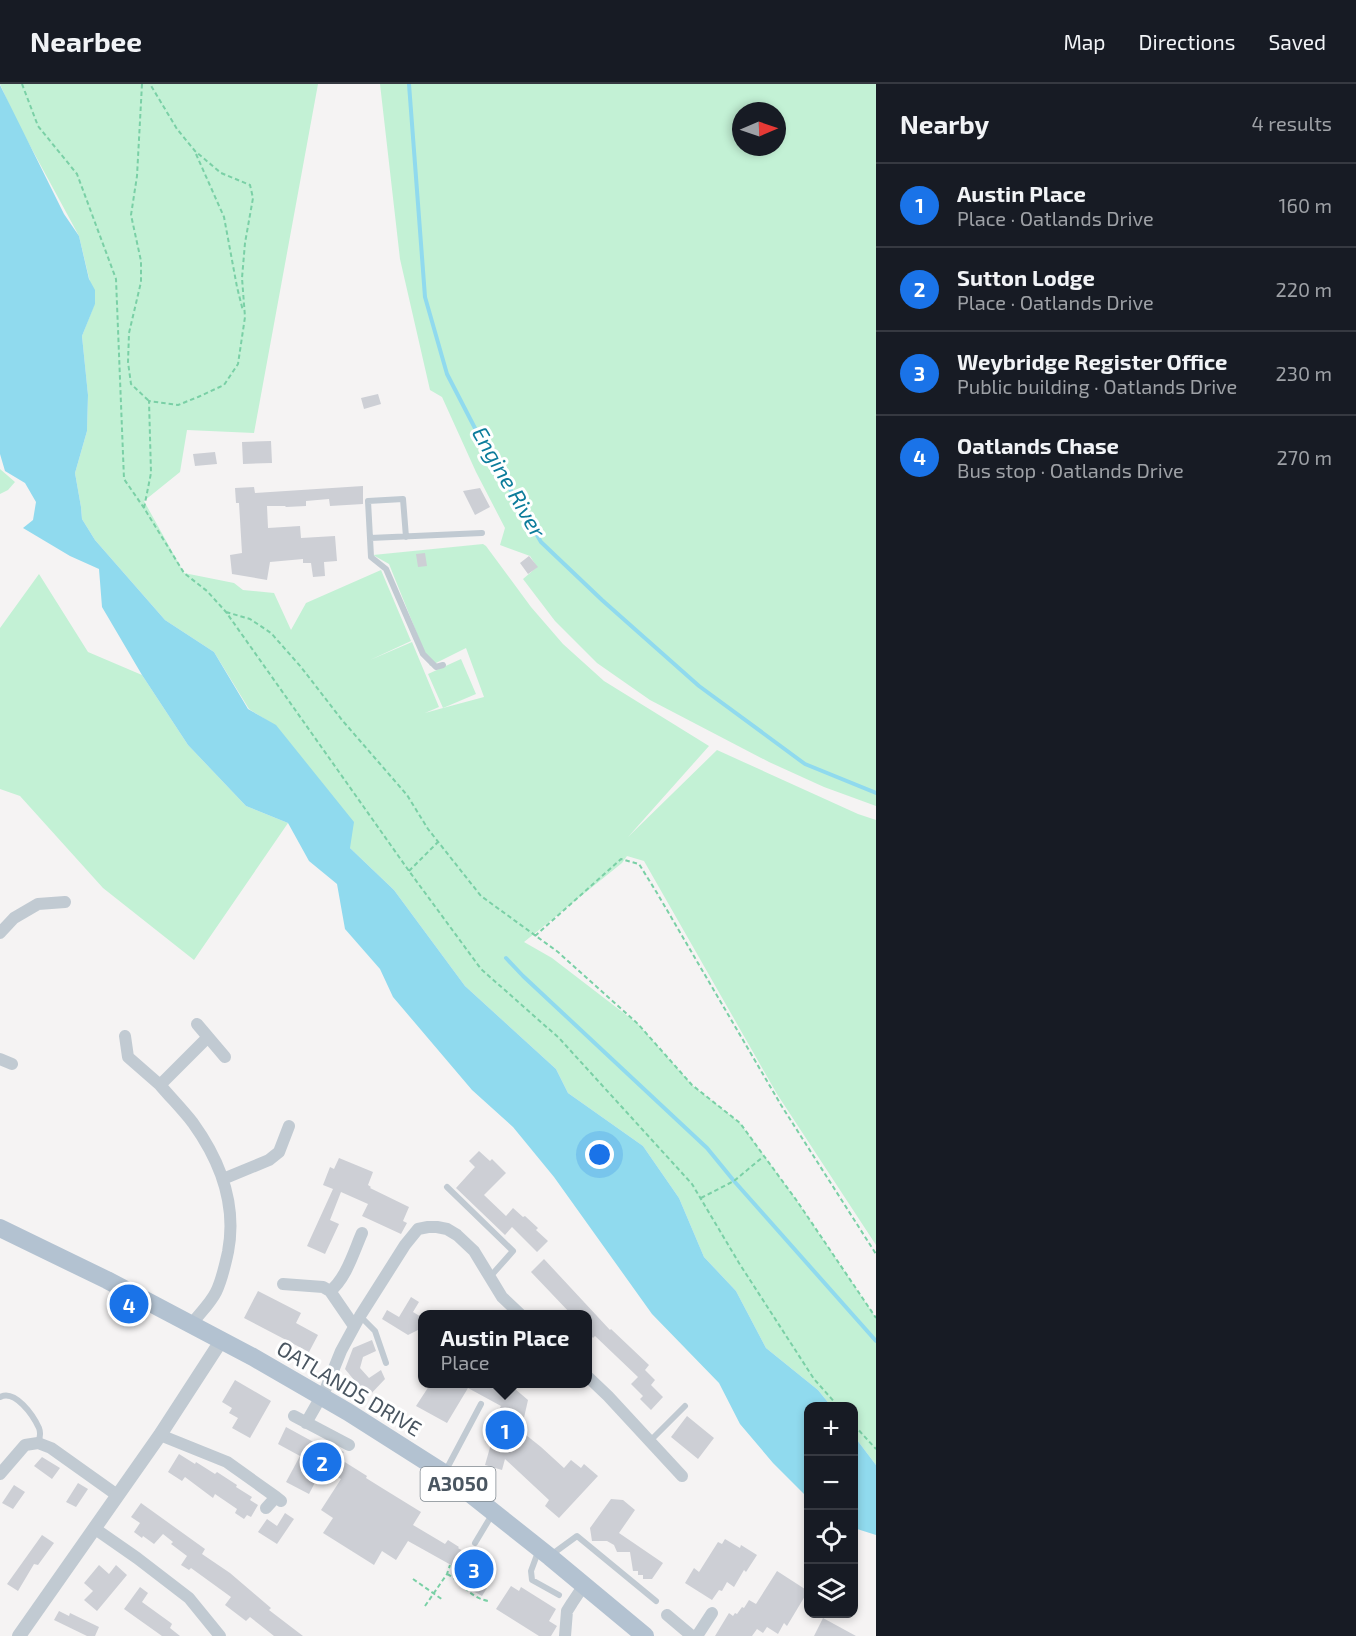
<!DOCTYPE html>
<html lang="en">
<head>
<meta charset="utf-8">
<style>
	:root { --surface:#171b24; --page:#20242c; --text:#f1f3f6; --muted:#9ea1a6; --line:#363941; --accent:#1a73e8 }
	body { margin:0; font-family:"Exo 2",sans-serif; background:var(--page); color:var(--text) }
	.controls { position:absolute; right:18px; bottom:18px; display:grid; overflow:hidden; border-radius:12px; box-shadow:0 3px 9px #0003 }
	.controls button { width:54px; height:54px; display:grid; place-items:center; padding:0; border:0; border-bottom:2px solid var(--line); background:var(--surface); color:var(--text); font:30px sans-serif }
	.compass { position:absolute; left:732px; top:18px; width:54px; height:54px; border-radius:50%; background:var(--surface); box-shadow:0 3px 9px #0003; rotate:88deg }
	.you { position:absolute; left:600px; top:1071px; width:21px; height:21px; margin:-15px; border:4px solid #fff; border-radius:50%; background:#1a73e8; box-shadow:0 0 0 9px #1a73e833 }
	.badge { display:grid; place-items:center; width:39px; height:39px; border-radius:50%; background:var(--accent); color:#fff; font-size:20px; font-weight:700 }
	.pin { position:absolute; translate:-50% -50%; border:3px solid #fff; box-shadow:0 2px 6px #0006 }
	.popup { position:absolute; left:418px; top:1226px; width:174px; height:78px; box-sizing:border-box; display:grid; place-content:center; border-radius:12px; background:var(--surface); filter:drop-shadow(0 2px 4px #0005); font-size:20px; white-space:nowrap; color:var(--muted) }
	.popup b { font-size:22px; color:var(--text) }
	.popup::after { content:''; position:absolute; left:50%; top:100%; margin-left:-12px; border:12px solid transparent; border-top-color:var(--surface) }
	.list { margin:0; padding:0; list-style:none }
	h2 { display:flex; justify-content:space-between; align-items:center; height:78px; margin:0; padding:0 24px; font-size:26px }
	h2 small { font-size:20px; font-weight:400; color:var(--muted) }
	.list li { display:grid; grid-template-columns:39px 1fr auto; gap:18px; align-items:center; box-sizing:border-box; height:84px; padding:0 24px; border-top:2px solid var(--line) }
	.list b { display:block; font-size:22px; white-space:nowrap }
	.list p { margin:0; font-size:20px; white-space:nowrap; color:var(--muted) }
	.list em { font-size:20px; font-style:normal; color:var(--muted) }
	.icon { flex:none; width:33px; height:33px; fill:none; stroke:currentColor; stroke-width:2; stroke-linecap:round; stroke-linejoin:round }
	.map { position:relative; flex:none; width:876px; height:1552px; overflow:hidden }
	header { display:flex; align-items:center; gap:36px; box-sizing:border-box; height:84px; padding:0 30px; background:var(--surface); border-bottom:2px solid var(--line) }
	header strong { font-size:28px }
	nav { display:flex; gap:33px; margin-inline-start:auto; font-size:21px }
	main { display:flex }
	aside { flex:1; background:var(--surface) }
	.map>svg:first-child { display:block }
	.green { fill:#c3f1d5; fill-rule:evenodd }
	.water { fill:#90daee }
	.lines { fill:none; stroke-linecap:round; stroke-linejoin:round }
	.stream { stroke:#90daee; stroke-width:4 }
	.building { fill:#cdcfd5 }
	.path { stroke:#7ad0a6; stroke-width:2; stroke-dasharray:4.5 3; stroke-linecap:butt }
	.service { stroke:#c1cad2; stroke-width:6 }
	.minor { stroke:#c1cad2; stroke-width:12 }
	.tertiary { stroke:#c1cad2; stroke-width:14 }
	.primary { stroke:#b3c2d1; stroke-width:18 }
	.labels { text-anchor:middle; stroke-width:6; stroke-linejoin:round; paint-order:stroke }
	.shield { fill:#fff; stroke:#808990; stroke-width:1.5 }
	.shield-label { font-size:20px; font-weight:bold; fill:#4a5661 }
	.street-label { font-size:21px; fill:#4a5661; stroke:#fff }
	.water-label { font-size:22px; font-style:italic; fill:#0c7c9b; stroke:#fff }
</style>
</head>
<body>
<header>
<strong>Nearbee</strong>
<nav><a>Map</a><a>Directions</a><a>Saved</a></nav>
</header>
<main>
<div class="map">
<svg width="876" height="1552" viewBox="0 0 876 1552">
	<rect width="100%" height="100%" fill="#f5f3f3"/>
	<path class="green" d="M0 0H318L254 349 187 346 180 388 144 417 184 489 234 499 243 506 274 509 291 546 306 519 381 486 411 557 370 576 412 558 439 623 425 629 443 624 428 590 461 575 476 610 443 624 484 613 466 564 430 582 389 480 373 471 483 460 486 462 531 523 563 560 604 597 709 662 628 753 717 666 858 730 876 736V1161L777 1010 644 777 627 772 622 779 524 858 552 874 638 940 692 1001 740 1039 797 1117 876 1234V1381L854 1352V1322H831L818 1306 766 1264 736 1207 704 1173 679 1114 643 1062 568 1009 556 985 465 902 394 806 350 764 276 642 249 625 214 568 165 536 95 456 82 435 81 423 75 389 87 347 88 311 82 252 95 219 79 152 15 34Z
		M380 0H876V722L824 703 769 678 650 616 597 579 555 537 523 495 537 483 530 472 500 461 505 444 476 388 442 313 430 306 400 175ZM741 27H777V63H741Z
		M0 385 15 398 8 406 0 410Z
		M39 490 88 568 142 591 188 661 246 722 288 739 194 876 103 804 20 712 0 705V544Z"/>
	<path class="water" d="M0 1 64 130 79 152 89 195 95 206V220L82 252 88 311 87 347 75 389 81 423 82 435 95 456 165 536 214 568 248 625 276 641 354 738 350 764 394 806 465 902 556 985 568 1009 643 1062 679 1114 704 1173 736 1207 766 1264 818 1306 831 1322H808V1414L773 1379 740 1340 719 1299 652 1230 554 1093 513 1043 472 1006 393 913 380 885 345 845 337 800 309 777 288 739 246 722 188 661 142 591 102 523 99 485 70 472 23 444 33 436 36 418 25 399 5 387 0 370Z
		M854 1352 876 1381V1451L854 1444Z"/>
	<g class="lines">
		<path class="stream" d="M409 0 425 213 447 290 479 352 541 458 602 516 699 602 805 680 876 709
			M506 874 523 892 707 1064 734 1097 876 1257"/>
	</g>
	<path class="building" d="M378 310 381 320 364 325 361 314Z
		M271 357 272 379 243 380 242 358Z
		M215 368 217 380 195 382 193 370Z
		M363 402V420L330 422 329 415 306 417V422L286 423 285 422H267L268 444 300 442 301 454 335 452 337 477 324 478 325 492 313 493 311 479H303V475L270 478 267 496 232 490 230 471 242 469 239 419H236L235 404 254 403 255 409Z
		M480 404 490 423 475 431 463 407Z
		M425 469 427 482 418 483 416 470Z
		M529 472 538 483 528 490 520 479Z
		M479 1067 490 1077 492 1075 506 1089 484 1111 506 1132 513 1124 523 1133 525 1132 538 1144 536 1146 548 1157 537 1168 512 1143 505 1151 456 1104 475 1083 469 1077Z
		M339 1074 373 1088 368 1101 371 1103 370 1104 409 1123 403 1137 407 1139 401 1150 362 1132 368 1120 341 1108 330 1136 339 1140 325 1170 307 1162 333 1105 323 1101 330 1083 334 1085Z
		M544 1175 610 1246 611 1245 649 1281 645 1286 655 1296 651 1301 663 1313 651 1326 640 1315 643 1312 631 1300 638 1293 595 1252 593 1254 588 1248V1230H571L531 1188Z
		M258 1207 301 1229 296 1239 318 1251 309 1268 244 1234Z
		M411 1213 419 1218 413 1228 423 1234V1249L418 1246 408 1251 382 1235 387 1226 399 1233Z
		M372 1256 376 1267 363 1273 360 1284 369 1294 381 1286 385 1295 368 1313 345 1285 353 1264Z
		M235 1296 271 1317 250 1354 232 1344 238 1334 229 1329 232 1324 222 1318Z
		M431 1299H508L528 1316 521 1347 541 1363 564 1384 571 1376 581 1384 584 1380 598 1392 559 1434 545 1422 549 1416 505 1375 502 1386 485 1381 491 1360 485 1358 489 1344 501 1322 468 1304 447 1339 416 1322Z
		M687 1332 714 1354 698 1375 671 1353Z
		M286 1343 319 1361 321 1357 344 1368 340 1375 367 1392 366 1394 382 1404 421 1428 413 1441 445 1460 448 1456 459 1463 458 1464 495 1487 485 1503 487 1504 482 1512 466 1503 467 1500 461 1494 460 1486 408 1457 396 1476 382 1467 374 1481 323 1449 333 1434 321 1426 341 1395 322 1385 309 1410 286 1398 300 1372 278 1360Z
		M179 1370 195 1380 196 1378 215 1390 217 1388 237 1401 236 1403 252 1413 250 1416 258 1421 251 1433 247 1431 244 1435 235 1429 237 1425 215 1410 213 1414 185 1393 182 1397 168 1388Z
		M42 1373 60 1384 52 1395 34 1382Z
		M78 1399 88 1405 76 1423 66 1418Z
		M14 1401 25 1408 13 1425 2 1419Z
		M611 1415 623 1416 635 1426 619 1449 663 1479 652 1495H643V1491H638V1487H633L630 1468H617L614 1461 607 1457H592L590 1444Z
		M141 1419 205 1465 202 1470 230 1489 271 1524 269 1526 303 1552H274L250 1533 246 1537 225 1521 231 1513 191 1484 189 1486 181 1481 187 1472 171 1460 173 1458 163 1450 154 1460 143 1452 142 1454 134 1448 140 1439 131 1433Z
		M285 1429 294 1435 277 1460 258 1448 267 1435 277 1442Z
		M42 1451 54 1459 38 1481 34 1480 18 1507 7 1500Z
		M725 1455 740 1464 741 1461 757 1471 746 1488 744 1486 734 1503 727 1498 722 1507 719 1506 712 1516 685 1499 694 1484 699 1488 718 1458 722 1460Z
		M99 1481 109 1490 116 1481 127 1491 97 1527 84 1516 93 1507 84 1499Z
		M777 1487 808 1507 787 1542 784 1539 778 1550 767 1543 763 1549 757 1545 752 1552H715L729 1529 733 1532 735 1529 737 1530 742 1523 744 1524 749 1516 756 1520Z
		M511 1502 519 1507 521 1503 556 1525 549 1537 557 1542 551 1552H539L496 1525Z
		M140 1503 148 1509 142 1518 171 1539 172 1540 170 1544 180 1552H162L124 1525Z
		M59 1527 69 1532 70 1529 99 1543 95 1552H87L54 1536Z
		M823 1534 856 1552H814Z"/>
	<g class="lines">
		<path class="path" d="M22 0 38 42 77 90 116 195 124 395 144 424 184 489 207 507 226 528 409 787 481 885 559 954 692 1100 739 1179 814 1295 838 1322
			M142 0 137 92 131 131 141 177V198L129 249 128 278 131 300 149 317
			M196 70 224 133 237 203 243 227
			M144 424 151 389 149 317 178 321 198 313 224 301 238 280 245 233 242 194 245 159 253 114 250 101 221 89 195 67 177 45 150 0
			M226 528 250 535 271 549 301 583 342 636 407 711 428 745 481 812 558 868 638 940 692 1001 740 1039 764 1072
			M409 787 438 758
			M535 852 621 775 639 780 657 809 781 1021 876 1170
			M701 1114 734 1097 764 1072 797 1117 876 1234
			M854 1341 876 1365
			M447 1490C463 1498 468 1513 488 1517
			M413 1495 443 1516
			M425 1522 447 1490 450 1481"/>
		<path class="service" d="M370 454 368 417 403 415 406 453
			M443 581 436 583 423 570 386 485 371 473 370 454 482 449
			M447 1103 513 1167 489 1194
			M360 1232 375 1247 386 1279
			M0 1313C15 1305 33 1331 39 1344 41 1349 40 1354 38 1359
			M650 1357 685 1322
			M445 1388 481 1320
			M475 1459 493 1429
			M538 1468 531 1487 532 1496 559 1511
			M551 1471 577 1452 656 1517"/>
		<path class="minor" d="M0 849 14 834 38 820 65 818
			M125 952 128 973 160 1001
			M208 953 225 973
			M0 975 12 980
			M223 1095 269 1076 279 1068 289 1042
			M283 1200 323 1203 330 1207 354 1242
			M330 1207C346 1195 354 1167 362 1149
			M191 1241C199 1230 210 1220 216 1208 222 1196 225 1181 228 1168 237 1121 221 1078 193 1039 183 1026 171 1014 160 1001L208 953 197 940
			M588 1293 608 1312 682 1392
			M294 1332 349 1361
			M306 1339 326 1304 341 1267 360 1232 405 1161 418 1145 428 1143H437L447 1145 457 1151 474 1167 502 1213 520 1230
			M160 1351 227 1378 276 1413
			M0 1390 25 1361 38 1359 51 1364 117 1411
			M266 1424 276 1413 281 1417
			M94 1444 137 1474 189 1514 220 1552
			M667 1531 692 1552
			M565 1552 567 1527 572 1519 584 1501
			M697 1552 712 1529"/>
		<path class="tertiary" d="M19 1552 160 1351 221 1257"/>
		<path class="primary" d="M0 1144 107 1196 253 1273 348 1328 444 1389 550 1473 645 1552"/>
	</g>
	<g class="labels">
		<rect class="shield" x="420.5" y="1383" width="75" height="34" rx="4.5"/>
		<g class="shield-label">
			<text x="458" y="1407">A3050</text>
		</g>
		<g class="street-label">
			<text transform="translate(349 1305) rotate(31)" y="7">OATLANDS DRIVE</text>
		</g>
		<g class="water-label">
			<text transform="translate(509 398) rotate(60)" y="8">Engine River</text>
		</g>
	</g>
</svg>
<div class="controls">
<button>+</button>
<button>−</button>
<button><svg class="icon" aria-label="locate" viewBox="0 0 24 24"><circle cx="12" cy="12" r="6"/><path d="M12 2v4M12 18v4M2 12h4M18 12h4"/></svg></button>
<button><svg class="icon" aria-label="layers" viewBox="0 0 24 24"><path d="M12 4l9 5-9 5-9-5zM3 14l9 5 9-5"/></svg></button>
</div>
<svg class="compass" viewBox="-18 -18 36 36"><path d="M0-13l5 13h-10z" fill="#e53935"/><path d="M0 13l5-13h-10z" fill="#9ea1a6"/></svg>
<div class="you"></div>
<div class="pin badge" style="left:505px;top:1346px">1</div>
<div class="popup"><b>Austin Place</b>Place</div>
<div class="pin badge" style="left:322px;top:1378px">2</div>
<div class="pin badge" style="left:474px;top:1485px">3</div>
<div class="pin badge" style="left:129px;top:1220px">4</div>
</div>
<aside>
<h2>Nearby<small>4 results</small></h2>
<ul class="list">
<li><span class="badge">1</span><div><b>Austin Place</b><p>Place · Oatlands Drive</p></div><em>160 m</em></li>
<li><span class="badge">2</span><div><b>Sutton Lodge</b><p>Place · Oatlands Drive</p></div><em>220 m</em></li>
<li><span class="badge">3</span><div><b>Weybridge Register Office</b><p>Public building · Oatlands Drive</p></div><em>230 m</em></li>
<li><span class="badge">4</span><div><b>Oatlands Chase</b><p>Bus stop · Oatlands Drive</p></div><em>270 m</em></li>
</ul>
</aside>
</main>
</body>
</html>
